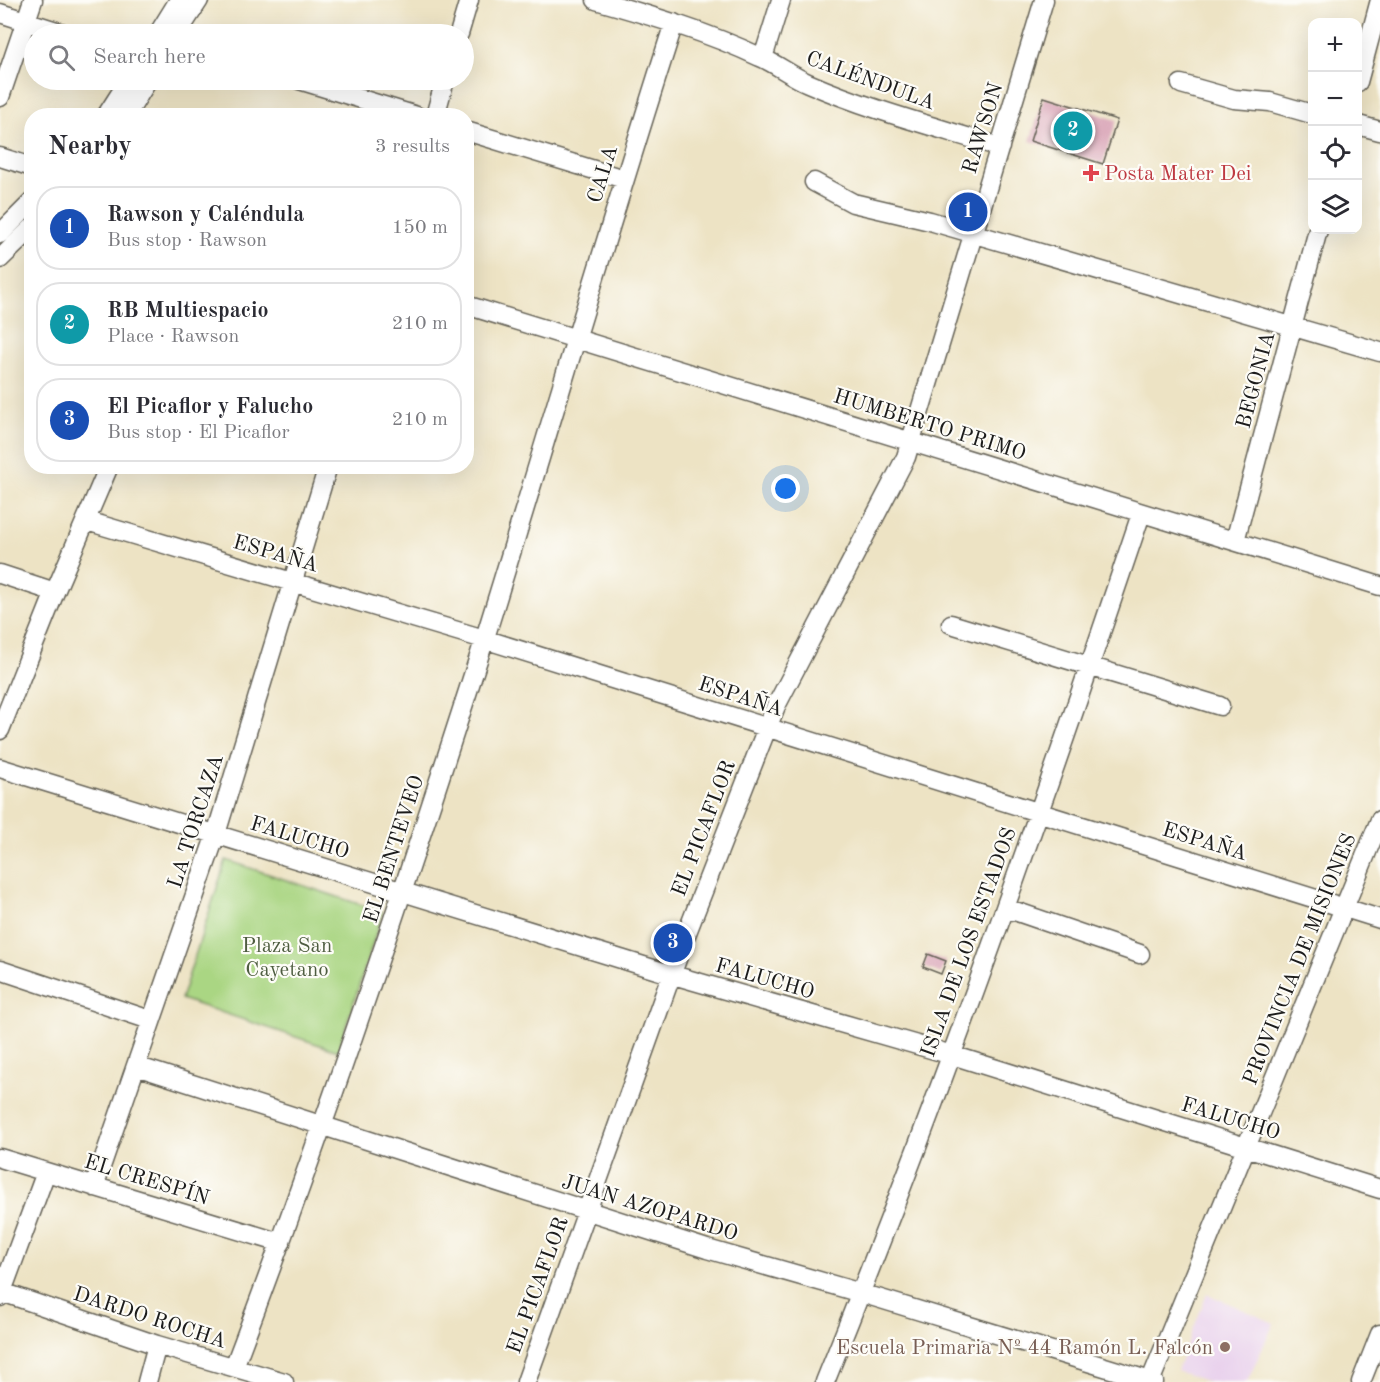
<!DOCTYPE html>
<html lang="en">
<head>
<meta charset="utf-8">
<style>
	:root { --surface:#fff; --page:#f7f7f7; --text:#2b2b33; --muted:#7c7c81; --line:#e1e1e2; --accent:#db2777 }
	body { margin:0; font-family:"Old Standard TT",serif; background:var(--page); color:var(--text) }
	.controls { position:absolute; right:18px; top:18px; display:grid; overflow:hidden; border-radius:12px; box-shadow:0 6px 24px #0002 }
	.controls button { width:54px; height:54px; display:grid; place-items:center; padding:0; border:0; border-bottom:2px solid var(--line); background:var(--surface); color:var(--text); font:30px sans-serif }
	.you { position:absolute; left:786px; top:489px; width:21px; height:21px; margin:-15px; border:4px solid #fff; border-radius:50%; background:#1a73e8; box-shadow:0 0 0 9px #1a73e833 }
	.badge { display:grid; place-items:center; width:39px; height:39px; border-radius:50%; background:var(--accent); color:#fff; font-size:20px; font-weight:700 }
	.pin { position:absolute; translate:-50% -50%; border:3px solid #fff; box-shadow:0 2px 6px #0006 }
	.list { margin:0; padding:0; list-style:none }
	h2 { display:flex; justify-content:space-between; align-items:center; height:78px; margin:0; padding:0 24px; font-size:26px }
	h2 small { font-size:20px; font-weight:400; color:var(--muted) }
	.list li { display:grid; grid-template-columns:39px 1fr auto; gap:18px; align-items:center; box-sizing:border-box; height:84px; margin:0 12px 12px; padding:0 12px; border:2px solid var(--line); border-radius:24px }
	.list b { display:block; font-size:22px; white-space:nowrap }
	.list p { margin:0; font-size:20px; white-space:nowrap; color:var(--muted) }
	.list em { font-size:20px; font-style:normal; color:var(--muted) }
	.icon { flex:none; width:33px; height:33px; fill:none; stroke:currentColor; stroke-width:2; stroke-linecap:round; stroke-linejoin:round }
	.map { position:relative; flex:none; width:1380px; height:1382px; overflow:hidden }
	.search { position:absolute; background:var(--surface); box-shadow:0 6px 24px #0002; left:24px; top:24px; width:450px; height:66px; display:flex; align-items:center; gap:15px; box-sizing:border-box; padding:0 21px; border-radius:33px; color:var(--muted); font-size:22px }
	.panel { position:absolute; background:var(--surface); box-shadow:0 6px 24px #0002; left:24px; top:108px; width:450px; height:366px; border-radius:24px }
	.map>svg:first-child { display:block }
	.built { fill:#e9d2ed }
	.green { fill:#aad683; stroke:#637950; stroke-width:1.5 }
	.building { fill:#d69cb1 }
	.lines { fill:none; stroke-linecap:round; stroke-linejoin:round }
	.minor-casing { stroke:#656257; stroke-width:21 }
	.minor { stroke:#fff; stroke-width:18 }
	.health-dot { fill:#e0444e; stroke:#fdfcf7; stroke-width:2 }
	.education-dot { fill:#8d6e63; stroke:#fdfcf7; stroke-width:2 }
	.labels { text-anchor:middle; stroke-width:4.5; stroke-linejoin:round; paint-order:stroke }
	.street-label { font-size:21px; fill:#1c1c1c; stroke:#fdfcf7 }
	.health-label { font-size:21px; fill:#be3a42; stroke:#fdfcf7; text-anchor:start }
	.park-label { font-size:21px; fill:#4e5d40; stroke:#fdfcf7 }
	.education-label { font-size:21px; fill:#785e54; stroke:#fdfcf7; text-anchor:end }
</style>
</head>
<body>
<div class="map">
<svg width="1380" height="1382" viewBox="0 0 1380 1382">
	<rect width="100%" height="100%" fill="#fdfcf7"/>
	<filter id="ink" filterUnits="userSpaceOnUse"><feTurbulence type="fractalNoise" baseFrequency=".0167" numOctaves="2"/><feDisplacementMap in="SourceGraphic" scale="12" xChannelSelector="R" yChannelSelector="G"/><feConvolveMatrix kernelMatrix="1 2 1 2 8 2 1 2 1" color-interpolation-filters="sRGB"/></filter>
	<filter id="wash" filterUnits="userSpaceOnUse"><feTurbulence type="fractalNoise" baseFrequency=".008" numOctaves="4" result="noise"/><feDisplacementMap in="SourceGraphic" scale="24" xChannelSelector="R" yChannelSelector="G"/><feGaussianBlur stdDeviation="1.35" result="paint"/><feColorMatrix in="noise" values="0 0 0 0 0 0 0 0 0 0 0 0 0 0 0 0 0 1.4 0 .05"/><feComposite in="paint" operator="in"/></filter>
	<g filter="url(#wash)">
		<rect width="100%" height="100%" fill="#ede3c4"/>
		<path class="built" d="M1207 1294 1274 1323 1247 1382H1209L1177 1371Z"/>
		<path class="green" d="M226 860 383 912 338 1051 181 999Z"/>
		<g id="blocks">
			<path class="building" d="M1044 97 1117 120 1103 164 1030 141Z
				M928 954 946 961 941 974 923 967Z"/>
		</g>
	</g>
	<g filter="url(#ink)">
		<use href="#blocks" fill-opacity="0" stroke="#656257" stroke-width="1.5"/>
		<g class="lines">
			<defs>
				<path id="minor" d="M596 0C652 16 707 32 760 57 777 64 791 76 808 83 870 110 936 127 1000 147
					M0 13 66 34
					M158 34 179 0
					M177 34 199 0
					M459 34 469 0
					M763 58 781 0
					M299 80 417 116
					M1358 82 1380 0
					M1181 84 1234 99 1270 102 1312 114
					M0 97 33 0
					M106 116 129 80
					M126 116 148 80
					M435 116 445 80
					M1358 125 1380 131
					M466 131 624 179
					M0 157 32 167
					M814 182 853 203 930 221 1380 352
					M0 234 32 202
					M0 259 32 228
					M466 305 1380 586
					M87 521 484 639 1380 919
					M1235 541 1318 230
					M0 574 55 592
					M951 624 1220 706
					M0 730 55 592 109 466
					M0 768 673 975 952 1055 1380 1189
					M1006 908 1140 954
					M0 970 150 1020
					M136 1066 707 1249 861 1293 1154 1382
					M0 1158 281 1243
					M94 1187 216 834 328 466
					M2 1292 157 1345 284 1382
					M0 1297 46 1172
					M234 1367C325 1128 406 885 484 641 548 435 608 228 674 23
					M147 1382 157 1345
					M526 1382 681 948 767 728 776 706 906 457 1044 0
					M825 1382C941 1096 1043 806 1141 514
					M1150 1382 1380 820
					M1361 1382 1380 1334"/>
			</defs>
			<use href="#minor" class="minor-casing"/>
			<use href="#minor" class="minor"/>
		</g>
	</g>
	<path class="health-dot" d="M1088 164h6v6h6v6h-6v6h-6v-6h-6v-6h6z"/>
	<circle class="education-dot" cx="1225" cy="1347" r="6"/>
	<g class="labels">
		<g class="street-label">
			<text transform="translate(871 80) rotate(20)" y="7">CALÉNDULA</text>
			<text transform="translate(982 128) rotate(-73)" y="7">RAWSON</text>
			<text transform="translate(602 174) rotate(-73)" y="7">CALA</text>
			<text transform="translate(1255 380) rotate(-75)" y="7">BEGONIA</text>
			<text transform="translate(930 424) rotate(17)" y="7">HUMBERTO PRIMO</text>
			<text transform="translate(276 553) rotate(16)" y="7">ESPAÑA</text>
			<text transform="translate(741 696) rotate(18)" y="7">ESPAÑA</text>
			<text transform="translate(195 821) rotate(-72)" y="7">LA TORCAZA</text>
			<text transform="translate(703 828) rotate(-69)" y="7">EL PICAFLOR</text>
			<text transform="translate(300 837) rotate(17)" y="7">FALUCHO</text>
			<text transform="translate(1205 841) rotate(17)" y="7">ESPAÑA</text>
			<text transform="translate(393 849) rotate(-72)" y="7">EL BENTEVEO</text>
			<text transform="translate(968 942) rotate(-70)" y="7">ISLA DE LOS ESTADOS</text>
			<text transform="translate(1299 959) rotate(-68)" y="7">PROVINCIA DE MISIONES</text>
			<text transform="translate(765 978) rotate(16)" y="7">FALUCHO</text>
			<text transform="translate(1231 1118) rotate(17)" y="7">FALUCHO</text>
			<text transform="translate(147 1179) rotate(17)" y="7">EL CRESPÍN</text>
			<text transform="translate(650 1207) rotate(17)" y="7">JUAN AZOPARDO</text>
			<text transform="translate(537 1285) rotate(-70)" y="7">EL PICAFLOR</text>
			<text transform="translate(150 1317) rotate(18)" y="7">DARDO ROCHA</text>
		</g>
		<g class="health-label">
			<text x="1104" y="180">Posta Mater Dei</text>
		</g>
		<g class="park-label">
			<text x="287" y="952">Plaza San<tspan x="287" dy="24">Cayetano</tspan></text>
		</g>
		<g class="education-label">
			<text x="1213" y="1354">Escuela Primaria Nº 44 Ramón L. Falcón</text>
		</g>
	</g>
</svg>
<div class="controls">
<button>+</button>
<button>−</button>
<button><svg class="icon" aria-label="locate" viewBox="0 0 24 24"><circle cx="12" cy="12" r="6"/><path d="M12 2v4M12 18v4M2 12h4M18 12h4"/></svg></button>
<button><svg class="icon" aria-label="layers" viewBox="0 0 24 24"><path d="M12 4l9 5-9 5-9-5zM3 14l9 5 9-5"/></svg></button>
</div>
<div class="you"></div>
<div class="pin badge" style="left:968px;top:212px;background:#1a4fb4">1</div>
<div class="pin badge" style="left:1073px;top:131px;background:#0f9aa8">2</div>
<div class="pin badge" style="left:673px;top:943px;background:#1a4fb4">3</div>
<div class="search"><svg class="icon" aria-label="search" viewBox="0 0 24 24"><circle cx="10" cy="10" r="6"/><path d="M15 15l6 6"/></svg>Search here</div>
<section class="panel">
<h2>Nearby<small>3 results</small></h2>
<ul class="list">
<li><span class="badge" style="background:#1a4fb4">1</span><div><b>Rawson y Caléndula</b><p>Bus stop · Rawson</p></div><em>150 m</em></li>
<li><span class="badge" style="background:#0f9aa8">2</span><div><b>RB Multiespacio</b><p>Place · Rawson</p></div><em>210 m</em></li>
<li><span class="badge" style="background:#1a4fb4">3</span><div><b>El Picaflor y Falucho</b><p>Bus stop · El Picaflor</p></div><em>210 m</em></li>
</ul>
</section>
</div>
</body>
</html>
